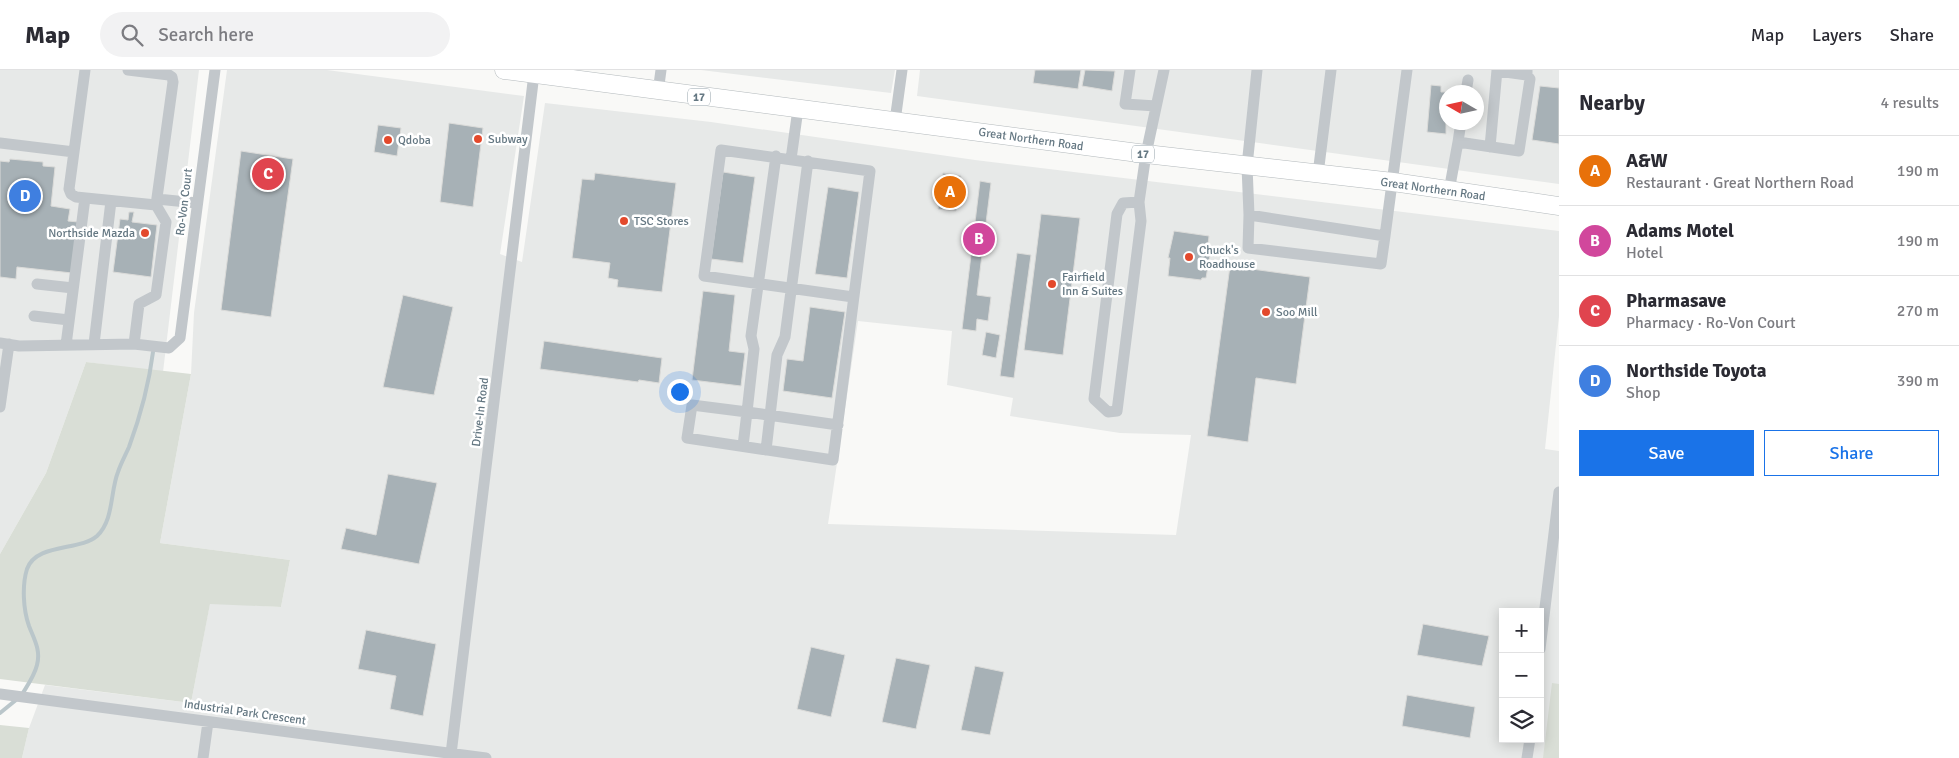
<!DOCTYPE html>
<html lang="en">
<head>
<meta charset="utf-8">
<style>
	:root { --surface:#fff; --page:#f2f2f3; --text:#2b2b33; --muted:#7c7c81; --line:#e1e1e2; --accent:#1a73e8 }
	body { margin:0; font-family:Signika,sans-serif; background:var(--page); color:var(--text) }
	.controls { position:absolute; right:15px; bottom:15px; display:grid; overflow:hidden; border-radius:0px; box-shadow:0 2px 12px #0003 }
	.controls button { width:45px; height:45px; display:grid; place-items:center; padding:0; border:0; border-bottom:1px solid var(--line); background:var(--surface); color:var(--text); font:25px sans-serif }
	.compass { position:absolute; left:1439px; top:15px; width:45px; height:45px; border-radius:50%; background:var(--surface); box-shadow:0 2px 12px #0003; rotate:279deg }
	.you { position:absolute; left:679px; top:321px; width:18px; height:18px; margin:-12px; border:4px solid #fff; border-radius:50%; background:#1a73e8; box-shadow:0 0 0 8px #1a73e833 }
	.badge { display:grid; place-items:center; width:32px; height:32px; border-radius:50%; background:var(--accent); color:#fff; font-size:16px; font-weight:700 }
	.pin { position:absolute; translate:-50% -50%; border:2px solid #fff; box-shadow:0 1px 5px #0006 }
	.list { margin:0; padding:0; list-style:none }
	h2 { display:flex; justify-content:space-between; align-items:center; height:65px; margin:0; padding:0 20px; font-size:21px }
	h2 small { font-size:16px; font-weight:400; color:var(--muted) }
	.list li { display:grid; grid-template-columns:32px 1fr auto; gap:15px; align-items:center; box-sizing:border-box; height:70px; padding:0 20px; border-top:1px solid var(--line) }
	.list b { display:block; font-size:19px; white-space:nowrap }
	.list p { margin:0; font-size:16px; white-space:nowrap; color:var(--muted) }
	.list em { font-size:16px; font-style:normal; color:var(--muted) }
	.actions { display:flex; gap:10px; padding:15px 20px }
	.actions a { flex:1; padding:11px 0; border:1px solid var(--accent); border-radius:0px; text-align:center; font-size:18px; color:var(--accent) }
	.actions .main { background:var(--accent); color:#fff }
	.icon { flex:none; width:28px; height:28px; fill:none; stroke:currentColor; stroke-width:2; stroke-linecap:round; stroke-linejoin:round }
	.map { position:relative; flex:none; width:1559px; height:688px; overflow:hidden }
	header { display:flex; align-items:center; gap:30px; box-sizing:border-box; height:70px; padding:0 25px; background:var(--surface); border-bottom:1px solid var(--line) }
	header strong { font-size:24px }
	nav { display:flex; gap:28px; margin-inline-start:auto; font-size:18px }
	.search { width:350px; height:45px; background:var(--page); display:flex; align-items:center; gap:12px; box-sizing:border-box; padding:0 18px; border-radius:28px; color:var(--muted); font-size:19px }
	main { display:flex }
	aside { flex:1; background:var(--surface) }
	.map>svg:first-child { display:block }
	.built { fill:#e7e9e8; fill-rule:evenodd }
	.green { fill:#d9ded6 }
	.lines { fill:none; stroke-linecap:round; stroke-linejoin:round }
	.stream { stroke:#bac6ca; stroke-width:4 }
	.building { fill:#a7b1b6; stroke:#dbdbd9 }
	.highway-casing { stroke:#b3b9bc; stroke-width:19 }
	.minor { stroke:#c2c7cb; stroke-width:11 }
	.highway { stroke:#fff; stroke-width:18 }
	.poi-dot { fill:#e3492c; stroke:#fff; stroke-width:2 }
	.labels { text-anchor:middle; stroke-width:5; stroke-linejoin:round; paint-order:stroke }
	.shield { fill:#fff; stroke:#92a0a8; stroke-width:1 }
	.shield-label { font-size:11px; font-weight:bold; fill:#647782 }
	.poi-label { font-size:12px; fill:#647782; stroke:#fff; text-anchor:start }
	.street-label { font-size:12px; fill:#647782; stroke:#fff }
</style>
</head>
<body>
<header>
<strong>Map</strong>
<div class="search"><svg class="icon" aria-label="search" viewBox="0 0 24 24"><circle cx="10" cy="10" r="6"/><path d="M15 15l6 6"/></svg>Search here</div>
<nav><a>Map</a><a>Layers</a><a>Share</a></nav>
</header>
<main>
<div class="map">
<svg width="1559" height="688" viewBox="0 0 1559 688">
	<rect width="100%" height="100%" fill="#f9f9f7"/>
	<path class="built" d="M0 0H199L163 302 86 292 46 403 0 484Z
		M227 0H327L524 26 500 184 522 192 545 33 711 52 975 90 1559 161V246L1545 379 1559 381V688H22L29 658 45 615 191 633 210 533 281 537 290 490 160 473 191 304 194 243ZM858 251 952 261 947 315 1013 328 1010 346 1120 363 1191 365 1176 465 828 454ZM1503 542H1540V669H1503Z
		M701 0H895L891 23Z
		M920 0H1559V114L917 26ZM1446 22H1476V52H1446Z"/>
	<path class="green" d="M86 292 191 304 160 473 290 490 281 537 210 534 191 633 0 609V484L46 403Z
		M1552 613 1559 614V688H1543Z
		M0 655 29 658 22 688H0Z"/>
	<g class="lines">
		<path class="stream" d="M21 626C27 616 34 607 37 595 41 580 34 569 29 556 23 539 22 515 27 499 36 473 80 481 97 466 114 450 110 422 118 402 121 393 125 386 129 377 140 347 149 314 153 282
			M0 643 16 630"/>
	</g>
	<path class="building" d="M1035 0H1081L1078 19 1033 13Z
		M1085 0 1115 1 1112 21 1082 16Z
		M1431 15 1441 16V22H1450H1446V64L1427 62Z
		M1540 16 1559 18V74L1532 70Z
		M449 53 483 58 473 137 440 132Z
		M378 55 401 58 397 86 374 82Z
		M241 81 293 89 271 247 221 240Z
		M10 89 43 92V96L55 97 51 136 70 139 68 151 78 152 72 203 17 197 16 209 0 207V91L9 92Z
		M723 102 755 107 743 193 711 189Z
		M595 103 676 113 662 222 617 217 618 210 608 208 610 193 572 188 582 109 594 110Z
		M943 103 961 106 956 141 938 139Z
		M980 111 991 113 977 225 991 227 988 251 977 249 976 261 962 259Z
		M828 117 859 122 847 208 815 204Z
		M129 142H134L132 152 157 155 151 207 113 202 120 149 128 150Z
		M1041 144 1080 148 1063 285 1024 280Z
		M1174 161 1209 166 1207 185H1210L1206 208H1202L1201 210 1168 206 1170 188H1168Z
		M1017 183 1031 185 1014 308 1000 306Z
		M1230 196 1310 207 1296 314 1256 308 1248 372 1207 366Z
		M703 221 735 225 729 281 745 283 741 316 692 310Z
		M403 225 453 237 434 325 383 317Z
		M810 237 845 242 832 328 783 321 787 289 803 291Z
		M986 262 1000 265 996 288 982 285Z
		M544 271 662 288 659 313 639 310 638 312 540 299Z
		M388 404 437 413 419 494 341 479 346 458 376 465Z
		M1423 554 1489 566 1482 596 1417 585Z
		M366 560 436 574 423 646 390 639 396 606 358 599Z
		M811 577 845 585 831 647 797 639Z
		M896 588 930 595 916 659 882 652Z
		M975 596 1004 602 990 665 961 660Z
		M1407 625 1475 637 1470 668 1402 656Z"/>
	<g class="lines">
		<defs>
			<path id="highway" d="M504 0 1146 84 1393 112 1559 136"/>
		</defs>
		<use href="#highway" class="highway-casing"/>
		<path class="minor" d="M85 0 69 119 71 124 76 127 156 135
			M128 0 169 5 172 7 173 12 156 135 166 152 156 225 139 234 134 274 169 278 180 268 215 0
			M1130 0 1125 34 1156 36
			M1257 0 1247 96 1249 145 1385 166 1407 0
			M1498 1 1527 5V0
			M658 22 661 0
			M1466 22 1468 10
			M895 51 902 0
			M1458 72 1461 52
			M0 73 74 82
			M1490 77 1497 0
			M776 86 751 266 754 279 747 342 838 355
			M791 89 798 39
			M1318 104 1331 0
			M1449 121 1458 72 1519 81 1530 9 1527 5
			M157 129 197 133
			M1139 132 1141 151 1117 341 1108 342 1094 329 1117 144 1123 133 1139 132 1146 84 1164 0
			M1249 145 1248 178 1381 194 1385 166
			M37 214 73 218
			M34 246 69 250
			M0 273 19 276 134 274
			M94 274 111 131
			M66 275 85 128
			M0 337 9 274
			M743 376 747 342 692 335 687 368 833 390 870 101 721 80 704 206 853 227
			M766 380 777 285 785 267 808 91
			M1540 579 1559 422
			M0 624 486 688
			M451 684 534 4
			M203 688 208 652
			M1527 688 1530 669"/>
		<use href="#highway" class="highway"/>
	</g>
	<g class="poi-dot">
		<circle cx="478" cy="69" r="5"/>
		<circle cx="388" cy="70" r="5"/>
		<circle cx="624" cy="151" r="5"/>
		<circle cx="145" cy="163" r="5"/>
		<circle cx="1189" cy="187" r="5"/>
		<circle cx="1052" cy="214" r="5"/>
		<circle cx="1266" cy="242" r="5"/>
	</g>
	<g class="labels">
		<g class="shield">
			<rect x="688" y="18.5" width="22" height="17" rx="4"/>
			<rect x="1132" y="75.5" width="22" height="17" rx="4"/>
		</g>
		<g class="shield-label">
			<text x="699" y="31">17</text>
			<text x="1143" y="88">17</text>
		</g>
		<g class="poi-label">
			<text x="488" y="73">Subway</text>
			<text x="398" y="74">Qdoba</text>
			<text x="634" y="155">TSC Stores</text>
			<text x="135" y="167" text-anchor="end">Northside Mazda</text>
			<text x="1199" y="184">Chuck's<tspan x="1199" dy="14">Roadhouse</tspan></text>
			<text x="1062" y="211">Fairfield<tspan x="1062" dy="14">Inn &amp; Suites</tspan></text>
			<text x="1276" y="246">Soo Mill</text>
		</g>
		<g class="street-label">
			<text transform="translate(1031 69) rotate(8)" y="4">Great Northern Road</text>
			<text transform="translate(1433 119) rotate(8)" y="4">Great Northern Road</text>
			<text transform="translate(184 132) rotate(-83)" y="4">Ro-Von Court</text>
			<text transform="translate(480 342) rotate(-83)" y="4">Drive-In Road</text>
			<text transform="translate(245 642) rotate(8)" y="4">Industrial Park Crescent</text>
		</g>
	</g>
</svg>
<div class="controls">
<button>+</button>
<button>−</button>
<button><svg class="icon" aria-label="layers" viewBox="0 0 24 24"><path d="M12 4l9 5-9 5-9-5zM3 14l9 5 9-5"/></svg></button>
</div>
<svg class="compass" viewBox="-18 -18 36 36"><path d="M0-13l5 13h-10z" fill="#e53935"/><path d="M0 13l5-13h-10z" fill="#7c7c81"/></svg>
<div class="you"></div>
<div class="pin badge" style="left:950px;top:122px;background:#e8710a">A</div>
<div class="pin badge" style="left:979px;top:169px;background:#d1479c">B</div>
<div class="pin badge" style="left:268px;top:104px;background:#e0444e">C</div>
<div class="pin badge" style="left:25px;top:126px;background:#3f7fe0">D</div>
</div>
<aside>
<h2>Nearby<small>4 results</small></h2>
<ul class="list">
<li><span class="badge" style="background:#e8710a">A</span><div><b>A&amp;W</b><p>Restaurant · Great Northern Road</p></div><em>190 m</em></li>
<li><span class="badge" style="background:#d1479c">B</span><div><b>Adams Motel</b><p>Hotel</p></div><em>190 m</em></li>
<li><span class="badge" style="background:#e0444e">C</span><div><b>Pharmasave</b><p>Pharmacy · Ro-Von Court</p></div><em>270 m</em></li>
<li><span class="badge" style="background:#3f7fe0">D</span><div><b>Northside Toyota</b><p>Shop</p></div><em>390 m</em></li>
</ul>
<div class="actions"><a class="main">Save</a><a>Share</a></div>
</aside>
</main>
</body>
</html>
